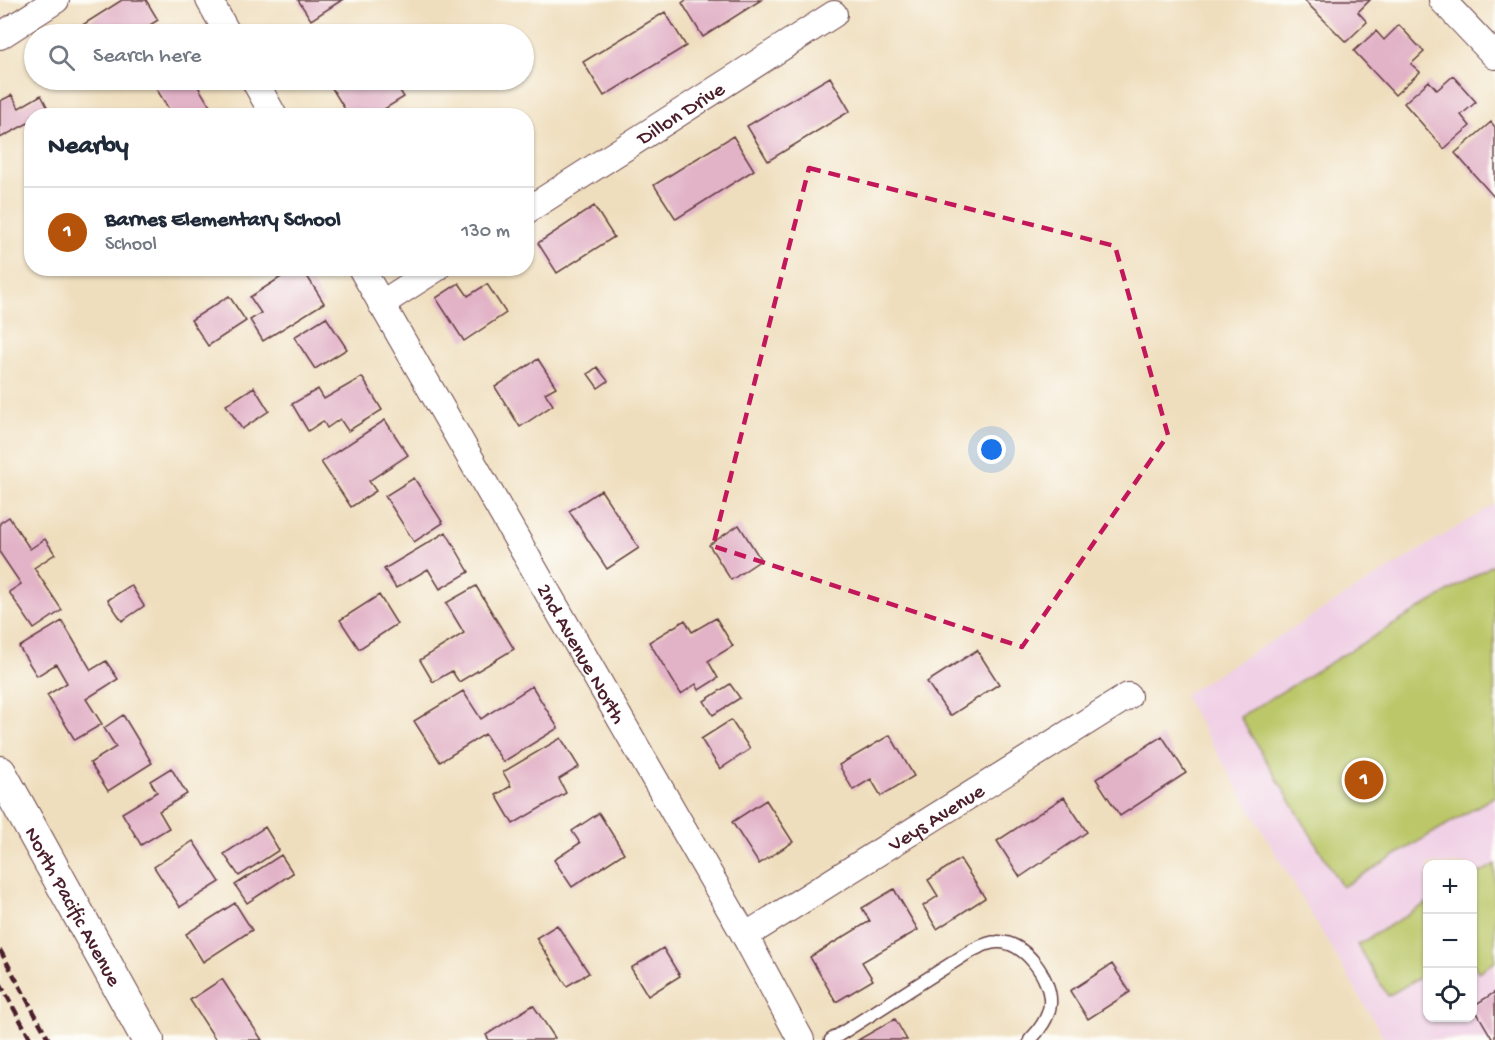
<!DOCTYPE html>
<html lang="en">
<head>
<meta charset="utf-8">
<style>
	:root { --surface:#fff; --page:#f2f2f3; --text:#1f2937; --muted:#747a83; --line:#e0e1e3; --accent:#b45309 }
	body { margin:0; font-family:"Gochi Hand",sans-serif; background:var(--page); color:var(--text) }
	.controls { position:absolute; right:18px; bottom:18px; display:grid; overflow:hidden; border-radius:12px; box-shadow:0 2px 4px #0004 }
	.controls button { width:54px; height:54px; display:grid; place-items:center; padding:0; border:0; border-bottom:2px solid var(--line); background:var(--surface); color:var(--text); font:30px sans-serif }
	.you { position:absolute; left:992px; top:450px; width:21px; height:21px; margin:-15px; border:4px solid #fff; border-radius:50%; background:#1a73e8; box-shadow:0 0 0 9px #1a73e833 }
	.badge { display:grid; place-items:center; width:39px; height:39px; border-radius:50%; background:var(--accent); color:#fff; font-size:20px; font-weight:700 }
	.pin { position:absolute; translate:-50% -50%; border:3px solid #fff; box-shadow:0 2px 6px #0006 }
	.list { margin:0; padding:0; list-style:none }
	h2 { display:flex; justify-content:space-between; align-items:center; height:78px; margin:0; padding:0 24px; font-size:26px }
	h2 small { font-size:20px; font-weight:400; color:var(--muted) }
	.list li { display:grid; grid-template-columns:39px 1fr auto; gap:18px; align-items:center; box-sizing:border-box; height:90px; padding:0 24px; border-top:2px solid var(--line) }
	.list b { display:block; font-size:22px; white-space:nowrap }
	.list p { margin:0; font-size:20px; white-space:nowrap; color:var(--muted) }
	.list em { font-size:20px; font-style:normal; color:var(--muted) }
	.icon { flex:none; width:33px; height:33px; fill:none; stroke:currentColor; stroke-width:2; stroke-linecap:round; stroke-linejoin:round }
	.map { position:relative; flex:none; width:1495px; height:1040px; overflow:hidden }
	.search { position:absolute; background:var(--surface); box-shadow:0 2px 4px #0004; left:24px; top:24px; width:510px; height:66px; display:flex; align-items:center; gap:15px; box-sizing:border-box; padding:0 21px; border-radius:33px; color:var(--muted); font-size:22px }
	.panel { position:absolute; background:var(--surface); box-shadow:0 2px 4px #0004; left:24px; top:108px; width:510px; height:168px; border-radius:24px }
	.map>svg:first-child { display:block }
	.built { fill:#f0d0e5; fill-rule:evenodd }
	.green { fill:#bbc769; stroke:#82734a; stroke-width:1.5 }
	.building { fill:#e2b2c7 }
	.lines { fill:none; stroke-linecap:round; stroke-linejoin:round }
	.service-casing { stroke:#633c41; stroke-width:15 }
	.minor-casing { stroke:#633c41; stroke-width:28 }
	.tertiary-casing { stroke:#633c41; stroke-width:34 }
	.service { stroke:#fff; stroke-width:12 }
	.minor { stroke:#fff; stroke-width:26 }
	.tertiary { stroke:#fff; stroke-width:32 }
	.rail { stroke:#4a1f2b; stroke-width:4.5; stroke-dasharray:9 4.5; stroke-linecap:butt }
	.marked { fill:none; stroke:#c2185b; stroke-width:4.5; stroke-dasharray:12 8; stroke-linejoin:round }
	.labels { text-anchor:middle; stroke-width:6; stroke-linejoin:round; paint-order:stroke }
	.street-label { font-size:21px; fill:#4a1f2b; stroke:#fdfcf7 }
</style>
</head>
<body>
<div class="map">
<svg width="1495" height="1040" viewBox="0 0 1495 1040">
	<rect width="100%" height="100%" fill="#fdfcf7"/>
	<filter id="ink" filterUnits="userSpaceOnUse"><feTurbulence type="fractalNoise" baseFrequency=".0167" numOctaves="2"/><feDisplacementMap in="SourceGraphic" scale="12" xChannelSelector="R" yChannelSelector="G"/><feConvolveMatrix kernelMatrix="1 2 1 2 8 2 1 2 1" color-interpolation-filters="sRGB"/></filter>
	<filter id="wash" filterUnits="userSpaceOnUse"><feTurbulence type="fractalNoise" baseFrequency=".008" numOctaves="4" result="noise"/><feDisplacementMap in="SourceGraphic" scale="24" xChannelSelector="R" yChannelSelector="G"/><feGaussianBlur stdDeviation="1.35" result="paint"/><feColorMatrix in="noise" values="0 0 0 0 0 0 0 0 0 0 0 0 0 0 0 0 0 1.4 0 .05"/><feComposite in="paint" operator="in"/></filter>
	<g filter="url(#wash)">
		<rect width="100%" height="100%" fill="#efdebd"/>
		<path class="built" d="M1495 504V1040H1385L1183 695ZM1428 864H1472V1018H1428Z"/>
		<path class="green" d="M1494 564 1495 796 1342 887 1240 717Z
			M1495 864V962L1478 972 1473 962V877Z
			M1427 903V973L1388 996 1357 945Z"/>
		<g id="blocks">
			<path class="building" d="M122 0H146L158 20 136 34H75L73 31Z
				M298 0H342L311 20Z
				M686 0H761L703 37 682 3Z
				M1304 0H1370L1358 12 1367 22 1346 42Z
				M665 12 686 46 604 96 583 62Z
				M1399 25 1424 52 1411 64 1420 72 1395 95 1354 51 1376 31 1384 40Z
				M1453 76 1476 102 1461 115 1470 126 1444 149 1404 103 1429 81 1437 90Z
				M830 77 850 111 768 161 747 126Z
				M151 80H194L216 116H173Z
				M327 80H393L404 97 373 116H349Z
				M12 95 19 108 41 95 52 116H32V121L0 138V101Z
				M1491 122 1495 127V198L1455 153Z
				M733 136 754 170 676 219 654 185Z
				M594 206 614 237 557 273 538 243Z
				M295 268H302L324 303 263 341 250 320 261 313 250 297Z
				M459 283 468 296 487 284 506 313 464 341 436 298Z
				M229 296 246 321 208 346 191 320Z
				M326 317 347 349 315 369 294 337Z
				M538 359 556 387 545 393 553 405 520 427 495 387Z
				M597 367 608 381 598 388 588 374Z
				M362 377 382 410 348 431 340 419 327 428 323 421 308 431 292 404 318 389 324 399Z
				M254 387 269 411 242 429 226 405Z
				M385 420 408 455 369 481 376 491 351 507 321 462Z
				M414 478 443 523 414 542 385 496Z
				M601 490 639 548 607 569 569 511Z
				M9 517 30 549 45 539 55 554 34 568 62 610 34 629 9 592 21 584 0 553V523Z
				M739 525 761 560 731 580 709 545Z
				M446 532 469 572 440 589 428 569 396 588 384 569Z
				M131 585 144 606 122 621 108 600Z
				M476 586 514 649 459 682 452 671 433 682 420 660 464 633 446 603Z
				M379 595 397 624 359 649 340 620Z
				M716 618 733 646 708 661 718 678 699 690 696 684 681 694 649 642 685 620 692 632Z
				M62 621 91 670 106 661 118 679 86 699 102 724 75 740 47 695 67 683 56 664 37 676 19 647Z
				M977 650 999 684 950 716 927 682Z
				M730 684 740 698 713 715 704 701Z
				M532 686 558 728 503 762 485 734 440 762 414 721 463 691 481 719Z
				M123 715 152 763 108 791 90 763 116 747 104 728Z
				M731 720 750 749 720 769 701 739Z
				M890 735 914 776 881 796 871 779 853 790 839 765Z
				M1162 736 1186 773 1120 816 1096 779Z
				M561 738 579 767 559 779 566 793 513 824 496 795 511 786 503 772Z
				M171 768 187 794 159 811 169 828 141 845 122 813 157 792 150 781Z
				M1064 797 1087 832 1020 877 997 841Z
				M766 800 793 842 759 864 732 822Z
				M599 813 624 853 572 887 554 860 580 843 572 831Z
				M265 827 279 850 239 876 224 854Z
				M193 841 220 882 180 907 154 867Z
				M281 855 293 873 247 903 235 885Z
				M960 859 985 898 937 929 923 906 938 896 928 880Z
				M894 889 918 930 862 962 873 980 836 1002 810 957 870 921 862 908Z
				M235 903 252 930 203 962 186 934Z
				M557 925 589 973 567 986 536 938Z
				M663 948 680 976 648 996 631 968Z
				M1112 964 1130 992 1088 1019 1070 991Z
				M222 979 262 1040H216L190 1000Z
				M1495 992V1040H1493L1473 1006Z
				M533 1005 555 1038 551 1040H489L486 1035Z
				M895 1019 907 1040H858Z"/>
		</g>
	</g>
	<g filter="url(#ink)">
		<use href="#blocks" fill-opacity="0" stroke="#633c41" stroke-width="1.5"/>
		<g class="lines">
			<defs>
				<path id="service" d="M831 1040 971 951C979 947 988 942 997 942 1024 940 1052 979 1050 1004 1049 1017 1039 1031 1030 1040"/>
				<g id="minor">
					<path d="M209 0 228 34"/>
					<path d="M1442 0 1495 56"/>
					<path d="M0 36 56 0"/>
					<path d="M254 80 274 116"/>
					<path id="s1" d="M526 211 834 14"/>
					<path id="s2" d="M361 268 745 936 801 1040"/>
					<path d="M381 304 437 268"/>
					<path id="s3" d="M745 936 1128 696"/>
				</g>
				<g id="tertiary">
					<path id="s4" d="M0 772 148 1040"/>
				</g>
			</defs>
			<use href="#service" class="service-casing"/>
			<use href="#minor" class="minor-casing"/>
			<use href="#tertiary" class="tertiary-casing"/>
			<use href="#service" class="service"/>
			<use href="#minor" class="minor"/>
			<use href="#tertiary" class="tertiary"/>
			<path class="rail" d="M0 950 49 1040
				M0 983 31 1040"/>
		</g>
	</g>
	<path class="marked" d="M809 168 1115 246 1168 435 1022 647 713 546Z"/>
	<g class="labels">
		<g class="street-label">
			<text dy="7" stroke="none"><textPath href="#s1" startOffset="183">Dillon Drive</textPath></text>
			<text dy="7" stroke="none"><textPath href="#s2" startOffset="444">2nd Avenue North</textPath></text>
			<text dy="7" stroke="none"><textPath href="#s3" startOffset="225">Veys Avenue</textPath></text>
			<text dy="7" stroke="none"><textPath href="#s4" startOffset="153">North Pacific Avenue</textPath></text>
		</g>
	</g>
</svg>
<div class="controls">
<button>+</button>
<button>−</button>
<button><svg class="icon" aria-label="locate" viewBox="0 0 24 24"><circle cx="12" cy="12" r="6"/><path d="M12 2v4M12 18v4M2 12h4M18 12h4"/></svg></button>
</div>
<div class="you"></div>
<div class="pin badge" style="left:1364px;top:780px">1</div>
<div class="search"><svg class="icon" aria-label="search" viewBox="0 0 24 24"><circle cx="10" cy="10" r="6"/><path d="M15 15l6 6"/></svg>Search here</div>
<section class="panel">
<h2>Nearby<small></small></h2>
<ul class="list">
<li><span class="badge">1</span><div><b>Barnes Elementary School</b><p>School</p></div><em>130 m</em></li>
</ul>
</section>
</div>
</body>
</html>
